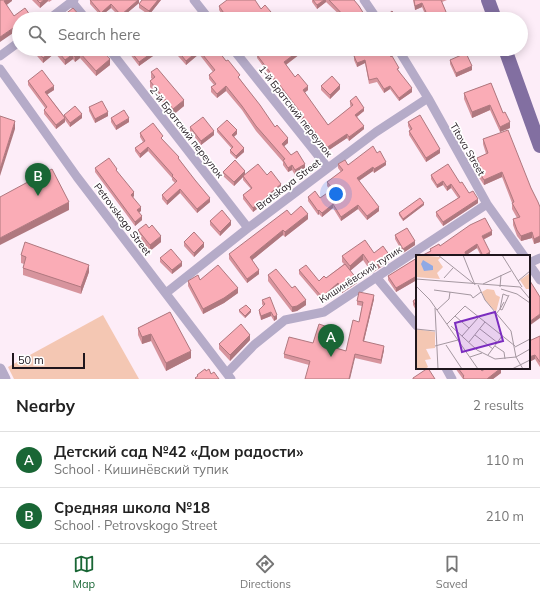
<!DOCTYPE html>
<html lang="en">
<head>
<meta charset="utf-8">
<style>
	:root { --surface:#fff; --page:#f6f6f6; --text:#222; --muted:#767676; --line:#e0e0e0; --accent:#196635 }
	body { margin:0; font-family:Mulish,sans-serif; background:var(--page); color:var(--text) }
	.scale { position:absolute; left:12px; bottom:10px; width:73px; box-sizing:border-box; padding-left:4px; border:2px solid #1f161d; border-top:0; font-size:11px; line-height:14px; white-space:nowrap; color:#1f161d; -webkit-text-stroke:3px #fff; paint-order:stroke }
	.you { position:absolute; left:336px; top:194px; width:14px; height:14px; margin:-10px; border:3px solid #fff; border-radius:50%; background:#1a73e8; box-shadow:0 0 0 6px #1a73e833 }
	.badge { display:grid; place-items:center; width:26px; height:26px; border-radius:50%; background:var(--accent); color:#fff; font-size:13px; font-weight:700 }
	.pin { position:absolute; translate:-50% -33px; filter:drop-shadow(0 1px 2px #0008) }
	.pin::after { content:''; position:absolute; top:21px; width:14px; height:12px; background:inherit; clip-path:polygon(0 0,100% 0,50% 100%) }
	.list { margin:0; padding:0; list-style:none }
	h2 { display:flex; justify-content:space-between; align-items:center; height:52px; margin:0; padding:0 16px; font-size:17px }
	h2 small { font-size:13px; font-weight:400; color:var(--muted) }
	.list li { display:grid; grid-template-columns:26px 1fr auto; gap:12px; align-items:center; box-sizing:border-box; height:56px; padding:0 16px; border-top:1px solid var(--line) }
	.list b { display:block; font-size:15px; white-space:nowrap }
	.list p { margin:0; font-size:13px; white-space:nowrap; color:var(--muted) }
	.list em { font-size:13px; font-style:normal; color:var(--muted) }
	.icon { flex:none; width:22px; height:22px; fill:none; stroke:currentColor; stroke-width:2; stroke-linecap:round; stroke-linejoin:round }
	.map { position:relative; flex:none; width:540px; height:379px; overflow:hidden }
	.search { position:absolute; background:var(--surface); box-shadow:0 2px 10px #0003; left:12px; right:12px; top:12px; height:44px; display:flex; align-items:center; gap:10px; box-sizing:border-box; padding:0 14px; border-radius:22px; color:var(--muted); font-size:15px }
	.sheet { height:164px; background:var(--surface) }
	nav { display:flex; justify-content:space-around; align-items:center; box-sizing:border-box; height:56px; border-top:1px solid var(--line); background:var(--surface); font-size:11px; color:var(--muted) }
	nav a { display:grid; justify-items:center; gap:2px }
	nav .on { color:var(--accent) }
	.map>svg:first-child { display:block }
	.garden { fill:#f4c7b3 }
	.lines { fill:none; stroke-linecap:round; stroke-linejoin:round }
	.minor { stroke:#b5abc8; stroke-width:9 }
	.tertiary { stroke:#b5abc8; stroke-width:11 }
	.primary { stroke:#826fa1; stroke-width:14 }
	.wall { fill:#d7949d }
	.shaded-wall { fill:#af787f }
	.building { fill:#faacb6; stroke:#af787f }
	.labels { text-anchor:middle; stroke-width:3.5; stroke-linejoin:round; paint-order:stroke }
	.street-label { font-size:10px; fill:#1f161d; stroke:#fff }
	.inset-road { fill:none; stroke:#a497a0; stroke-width:1 }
	.view { fill:#7b2cbf; fill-opacity:0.15; stroke:#7b2cbf; stroke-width:2 }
	.inset-edge { fill:none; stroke:#1f161d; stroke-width:2 }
</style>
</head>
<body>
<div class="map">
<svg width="540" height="379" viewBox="0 0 540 379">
	<rect width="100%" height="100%" fill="#fdedf8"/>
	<path class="garden" d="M103 315 139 379H14L8 367Z"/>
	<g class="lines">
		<path class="minor" d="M194 0 209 19
			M364 0 377 19
			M72 2 86 19
			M49 19 74 0
			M109 49 248 228
			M233 49 328 168
			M398 49 428 98 487 204 524 256
			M0 56 19 42
			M0 69 77 177 231 379
			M529 263 540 258
			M529 264 540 280
			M376 277 417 326
			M166 293 248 228 376 132 428 98
			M446 368 452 379
			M227 373 254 345 285 320 324 312 487 204"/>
		<path class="tertiary" d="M0 369 5 379"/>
		<path class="primary" d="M488 0 495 19
			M505 49 540 146"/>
	</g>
	<path class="wall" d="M32 0H52L49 2 48 1 40 8Z
		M90 0H139V3L121 18 111 8 101 16 90 4Z
		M142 0H161L149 15 139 8V4Z
		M312 0H354L367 19H344L326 2 317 9 312 2Z
		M413 0H447L442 2 449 19H427L422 7 415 10Z
		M219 6 261 9 271 16 268 19H225L219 10Z
		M32 49H101L110 65 96 76 80 58 75 62 73 59 65 65 55 53 43 63 32 50Z
		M126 49H150L153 56 139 66Z
		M217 49 240 79 275 127 288 143 284 146 291 155 305 168 295 175 292 170 288 172 283 165V162L256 131 242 110 226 91 217 98 211 92V87L214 85 209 79V75L213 72 199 54 186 65 178 56V51Z
		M250 49H282L284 51 300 54 286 65 295 77 308 90 304 93 328 125 351 107 350 105V101L364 111 357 117 364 129 349 141 347 138 326 152 309 127 306 130 301 124V121L302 119 257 58V56Z
		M355 49H387L399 71 412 92 399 101 390 89 384 93 377 82 369 84 365 63 357 67 354 60V56L358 54Z
		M450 60 472 70 456 77 450 64Z
		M151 72 184 106 173 115 150 87V81L152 79 151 78Z
		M28 81 54 90 47 94 64 116V115L82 118 70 127 65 120V122L56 129 44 114V110L45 108 28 85Z
		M491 83 503 113 510 128 500 132 490 110 472 118 464 99V93Z
		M321 86 340 89 330 99 321 90Z
		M89 107 108 116 95 123 89 111Z
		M111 118 129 122 116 130 111 122Z
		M408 122 440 153 426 162 409 135V131L410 130 408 126Z
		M190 127 214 135 201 145 190 131Z
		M217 129 237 134 234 137 244 152 236 159 230 153V150L232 149 217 132Z
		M140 133 163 140 179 159 210 202 197 213 180 193 167 205 162 199V195L175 183 172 180V178L148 151 140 158 135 151V148L143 142 140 137Z
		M483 139 531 188 540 207V242L534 244 532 238 521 241 517 236 513 225V219L517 218 512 209V203L502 177 484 185 476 173V167H478L477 164V158L486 154 483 144Z
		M338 164 386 165 374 173 373 171 359 181 379 211 367 220 358 209 341 221 333 208 322 217 319 214 318 215 308 201V197L320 198 331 191 327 186V182L341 172 338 168Z
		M95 168 117 171 134 196 133 197 141 211 139 212 142 220 135 226 95 172Z
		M223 172 245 174 267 175 281 187 267 199V201L253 212 243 199V195L251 189 243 180V177L234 186 223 176Z
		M431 175 460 183 478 203 443 226 436 216V212L458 198 451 188 447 191 443 185 437 188 431 179Z
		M424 205 403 221 399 215V213Z
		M291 215 308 219 285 237 283 235 252 260 259 274 247 283 229 259V254Z
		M210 221 231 225 220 236 210 225Z
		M138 230 161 242 150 251 138 236Z
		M395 235 415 245 403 253 395 239Z
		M492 235 483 240 490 256H481L477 248 466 255V256H421L430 251V249Z
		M184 242 204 247 194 257 184 246Z
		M374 253 390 261 372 273 363 260 350 271 357 283 342 293 338 287 322 301 299 274V270L319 281 326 278 344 264 342 262V256Z
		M21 255 89 272 81 294 23 275V268L24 264 21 263Z
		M160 258 182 266 172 274 160 262Z
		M417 258V285L415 281 396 292 388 280V276Z
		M268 275 306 305 297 311 292 312 268 281Z
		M200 280 238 293 224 303 203 314 188 286V281Z
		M417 298V312L413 305V301Z
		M374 299 364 341 384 350 381 364 355 358 309 365 284 358V354L313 343 334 333 330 346 346 351 359 322 362 306 357 305V301Z
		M262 300 277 319 274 321 271 316 261 320 259 313V310L263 306 262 304Z
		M239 310 251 312 245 318 239 312Z
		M170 312 191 358 166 371 151 341 142 344 138 335V328Z
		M540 336V367L535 359 529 362Z
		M250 340 230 361 219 349V344Z
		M455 368H480L482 371 501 373 493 379H463Z"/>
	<path class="shaded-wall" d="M6 0H12V1L4 7V1Z
		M44 0H48V1L40 8V3Z
		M138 0H139V3L121 18V15Z
		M158 0H161L149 15V11Z
		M324 0H326V2L317 9V5Z
		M422 3V7L415 10V6Z
		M111 4V8L101 16V13Z
		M271 12V16L268 19H264Z
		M30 15V19H26Z
		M80 16V19H76Z
		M19 24V29L0 42V37Z
		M54 49H55V53L43 63V58Z
		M199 50V54L186 65V61Z
		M300 50V54L284 66V62Z
		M153 52V56L139 66V62Z
		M80 53V58L75 62V57Z
		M73 54V59L65 65V60Z
		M110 59V65L96 76V71Z
		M365 60V63L357 67V63Z
		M472 66V70L456 77V73Z
		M340 85V89L330 99V95Z
		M54 86V90L45 96V92Z
		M226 86V91L217 98V94Z
		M308 86V90L303 94V90Z
		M390 86V89L384 93V89Z
		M412 88V92L399 101V98Z
		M184 100V106L173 115V109Z
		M490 105V110L472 118V112Z
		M364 108V111L355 118V115Z
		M108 112V116L95 123V119Z
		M82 114V118L70 127V123Z
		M65 118V122L56 129V125Z
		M129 118V122L116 130V126Z
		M15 121V129L0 176V169Z
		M510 122V128L500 132V127Z
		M309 123V127L306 130V126Z
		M364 126V129L349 141V137Z
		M237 130V134L232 138V135Z
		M214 131V135L201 145V141Z
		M347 134V138L326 152V148Z
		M288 138V143L282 148V144Z
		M148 147V151L140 158V154Z
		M244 148V152L236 159V156Z
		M440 149V153L426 162V158Z
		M386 162V165L374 173V169Z
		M305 164V168L295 175V170Z
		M292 165V170L288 172V168Z
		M373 167V171L357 182V178Z
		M245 171V175L243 176V177L234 186V182Z
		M502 172V177L484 185V180Z
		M443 181V185L437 188V185Z
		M281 184V187L267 199V201L253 212V208Z
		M451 184V188L447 191V187Z
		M180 189V193L167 205V201Z
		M134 192V196L131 199V195Z
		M210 198V202L197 213V209Z
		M478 199V203L443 226V222Z
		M69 202V210L0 245V238Z
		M424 203V205L403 221V219Z
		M333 204V208L322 217V213Z
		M358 205V209L341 221V217Z
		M141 207V211L137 214V210Z
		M379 207V211L367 220V216Z
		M319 210V214L318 215V211Z
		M308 214V219L285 237V232Z
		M142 216V220L135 226V222Z
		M231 221V225L220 236V232Z
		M283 230V235L250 262V257Z
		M492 231V235L482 240V236Z
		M532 232V238L521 241V236Z
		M161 236V242L150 251V245Z
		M540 236V242L534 244V239Z
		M415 241V245L403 253V249Z
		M204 243V247L194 257V253Z
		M477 244V248L465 256V252Z
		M490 252V256H483Z
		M363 254V260L350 271V266Z
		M390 256V261L372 273V267Z
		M182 262V266L172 274V270Z
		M89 265V272L81 294V287Z
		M259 270V274L247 283V279Z
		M415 277V281L396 292V288Z
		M357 279V283L342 293V289Z
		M338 283V287L322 301V297Z
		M238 288V293L224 303 203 314V309Z
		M374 295V299L363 345V341Z
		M306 300V305L297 311 292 312V307Z
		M251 310V312L245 318V316Z
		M271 312V316L261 320V316Z
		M540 314V318L529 326V322Z
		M277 315V319L274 321V317Z
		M334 329V333L329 349V346Z
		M151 334V341L142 344V337Z
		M250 335V340L230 361V355Z
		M384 346V350L381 364V360Z
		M191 351V358L166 371V363Z
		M355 354V358L350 379H349Z
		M535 355V359L529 362V357Z
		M501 368V373L493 379H487Z"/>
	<path class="building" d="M0 0H6L4 1 14 16 25 8 30 15 26 19H19V24L0 37Z
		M37 0H44L40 3Z
		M90 0H138L121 15 111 4 101 13Z
		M142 0H158L149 11 139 4Z
		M227 0H255L261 9 265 5 271 12 264 19H228L219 6Z
		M313 0H324L317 5Z
		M329 0H354L359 6 367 19H347Z
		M414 0H441L449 19H429L422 3 415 6Z
		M73 8 80 16 76 19H59Z
		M392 11 399 19H389L386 16Z
		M36 49H54L43 58Z
		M56 49H101L110 59 96 71 80 53 75 57 73 54 65 60Z
		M129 49H150L153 52 139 62Z
		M180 49H217L226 61 228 60 240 75 238 77 260 105 275 127 277 125 288 138 282 144 291 155 297 151 305 164 295 170 292 165 288 168 283 160 285 159 256 126 242 106 226 86 217 94 211 87 216 84 209 75 215 70 199 50 186 61 178 51Z
		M253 49H282L284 51 287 49H299L300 50 284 62 295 77 298 74 308 86 303 90 328 125 353 105 350 101 356 96 364 108 355 115 364 126 349 137 347 134 326 148 309 123 306 126 301 121 304 117 257 55 258 54Z
		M357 49H387L391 57 392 56 399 68 397 69 412 88 399 98 390 86 384 89 377 78 369 80 365 60 357 63 354 56 360 53Z
		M466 53 472 66 456 73 450 60Z
		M157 68 184 100 173 109 150 81 155 77 151 72Z
		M42 70 54 86 45 92 65 118 56 125 44 110 47 107 28 81Z
		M332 76 340 85 330 95 321 86Z
		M491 83 503 113 505 112 510 122 500 127 490 105 472 112 464 93Z
		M102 101 108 112 95 119 89 107Z
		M75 106 82 114 70 123 64 115Z
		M124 110 129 118 116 126 111 118Z
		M420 115 440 149 426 158 409 131 412 129 408 122Z
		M0 116 15 121 0 169Z
		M203 117 214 131 201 141 190 127Z
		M227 120 237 130 232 135 244 148 236 156 230 150 233 147 217 129Z
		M153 123 163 136 161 138 179 157 178 158 195 180 210 198 197 209 180 189 167 201 162 195 177 181 172 176 173 175 148 147 140 154 135 148 145 141 140 133Z
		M508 130 531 188 538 202 540 207V236L534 239 532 232 521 236 517 230 513 219 520 217 512 203 514 202 502 172 484 180 476 167 480 166 477 158 488 153 483 139Z
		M373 146 377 153 380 151 386 162 374 169 373 167 357 178 379 207 367 216 358 205 341 217 333 204 322 213 319 210 318 211 308 197 315 191 320 198 333 189 327 182 343 170 338 164 345 160 348 165Z
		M109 158 117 169 116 170 134 192 131 195 141 207 137 210 142 216 135 222 95 168Z
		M235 160 245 171 234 182 223 172Z
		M258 164 267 175 271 171 281 184 267 196V197L253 208 243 195 252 188 243 176Z
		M448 164 460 183 462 182 469 193 473 191 478 199 443 222 436 212 460 197 451 184 447 187 443 181 437 185 431 175Z
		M52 169 69 202 0 238V197Z
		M420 198 424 203 403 219 399 213Z
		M301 206 308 214 285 232 283 230 250 257 259 270 247 279 229 254 287 210 291 215Z
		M222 210 231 221 220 232 210 221Z
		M485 218 492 231 482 236 490 252 483 256 477 244 465 252 466 256H457V255L455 256H421L431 251 430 249 439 244 440 246 470 225Z
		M146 224 149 228 152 225 161 236 150 245 138 230Z
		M407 228 415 241 403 249 395 235Z
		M194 232 204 243 194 253 184 242Z
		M365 240 374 253 383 246 390 256 372 267 363 254 350 266 342 256Z
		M25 242 89 265 81 287 23 268 26 257 21 255Z
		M171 249 182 262 172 270 160 258Z
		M417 258V281L415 277 396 288 388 276Z
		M345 264 357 279 342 289 338 283 322 297 299 270 306 265 319 281 324 276 326 278Z
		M218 265 238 288 224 298 203 309 188 281 198 275 200 280Z
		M276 269 292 288 295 286 306 300 297 306 292 307 268 275Z
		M529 281H530L540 297V314L529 322Z
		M359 292 374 295 363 341 384 346 381 360 355 354 349 379H305L310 361 284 354 289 337 313 343 319 324 334 329 329 346 346 351 353 320 359 322 363 302 357 301Z
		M270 297 277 315 274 317 271 312 261 316 259 310 265 304 262 300Z
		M417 298V308L413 301Z
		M246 305 251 310 245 316 239 310Z
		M170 312 191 351 166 363 151 334 142 337 138 328Z
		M241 324 250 335 230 355 219 344Z
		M540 336V362L535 355 529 357V341Z
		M428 368 435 379H413V378Z
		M458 368H480L482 371 486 368H501L487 379H464L463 377 464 376Z
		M205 369 206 371 209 369 211 374 214 372 219 379H196L195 378 198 376 197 375Z"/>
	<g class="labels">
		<g class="street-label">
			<text transform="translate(296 111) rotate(52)" y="4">1-й Братский переулок</text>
			<text transform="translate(187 132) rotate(52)" y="4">2-й Братский переулок</text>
			<text transform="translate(468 149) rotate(60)" y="4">Titova Street</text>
			<text transform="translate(288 184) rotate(-37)" y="4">Bratskaya Street</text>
			<text transform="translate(123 219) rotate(53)" y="4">Petrovskogo Street</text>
			<text transform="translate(360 274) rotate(-33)" y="4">Кишинёвский тупик</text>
		</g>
	</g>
	<g transform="translate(416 255)">
		<rect width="114" height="114" fill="#fdedf8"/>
		<path d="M0 0 25 2 22 5 27 12 21 18 24 24 0 22ZM71 34 78 35 80 40 84 42 80 57 69 45 66 37Z" fill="#f4c7b3"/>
		<path d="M114 18V34H110L104 25ZM0 74 19 77V93L10 94 15 104 9 105 12 112 9 114H0Z" fill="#f4c7b3"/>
		<path d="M7 5 17 11V15L8 16 5 9Z" fill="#8fa9e5"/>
		<path class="inset-road" d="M22 0 57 28M47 0 59 30M86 0 106 32M28 23 37 13M0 24 104 32 114 44M102 26 114 16M67 29 95 16M62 30 69 45 95 76 100 102 107 114M0 31 14 45 62 114M84 32 85 20M85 34 101 39 114 48M18 35 55 40 57 43 65 37M88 47 84 54 87 39 92 41M19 53 22 114M21 55 33 44 34 37M80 59 84 54 86 55 93 40M39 61 53 73M31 69 49 51 99 91M35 71 61 95 79 104 100 102 114 94M0 74 19 76M64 74 82 88M59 80 77 94M46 81 62 63M53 87 69 67M30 90 46 114M19 91 42 85M79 91 88 97 89 104M99 92 114 84M72 100 86 81M54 102 66 98M96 114 114 105"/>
		<path class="view" d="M79 57 87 86 46 97 39 68Z"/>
		<rect width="114" height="114" class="inset-edge"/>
	</g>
</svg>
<div class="scale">50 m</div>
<div class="you"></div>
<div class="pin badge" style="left:331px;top:357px">A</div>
<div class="pin badge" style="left:38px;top:196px">B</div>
<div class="search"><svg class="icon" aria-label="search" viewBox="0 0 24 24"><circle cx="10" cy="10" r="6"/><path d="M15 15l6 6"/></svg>Search here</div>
</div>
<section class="sheet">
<h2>Nearby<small>2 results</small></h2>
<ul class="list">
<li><span class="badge">A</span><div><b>Детский сад №42 «Дом радости»</b><p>School · Кишинёвский тупик</p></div><em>110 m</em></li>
<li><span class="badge">B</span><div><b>Средняя школа №18</b><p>School · Petrovskogo Street</p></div><em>210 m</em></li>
</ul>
</section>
<nav>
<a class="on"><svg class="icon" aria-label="map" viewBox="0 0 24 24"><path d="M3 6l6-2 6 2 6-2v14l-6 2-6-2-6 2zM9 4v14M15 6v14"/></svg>Map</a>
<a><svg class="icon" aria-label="directions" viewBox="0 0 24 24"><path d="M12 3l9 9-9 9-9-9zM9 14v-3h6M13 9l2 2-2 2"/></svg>Directions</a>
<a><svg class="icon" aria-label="saved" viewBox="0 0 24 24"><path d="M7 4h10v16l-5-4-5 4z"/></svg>Saved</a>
</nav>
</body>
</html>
